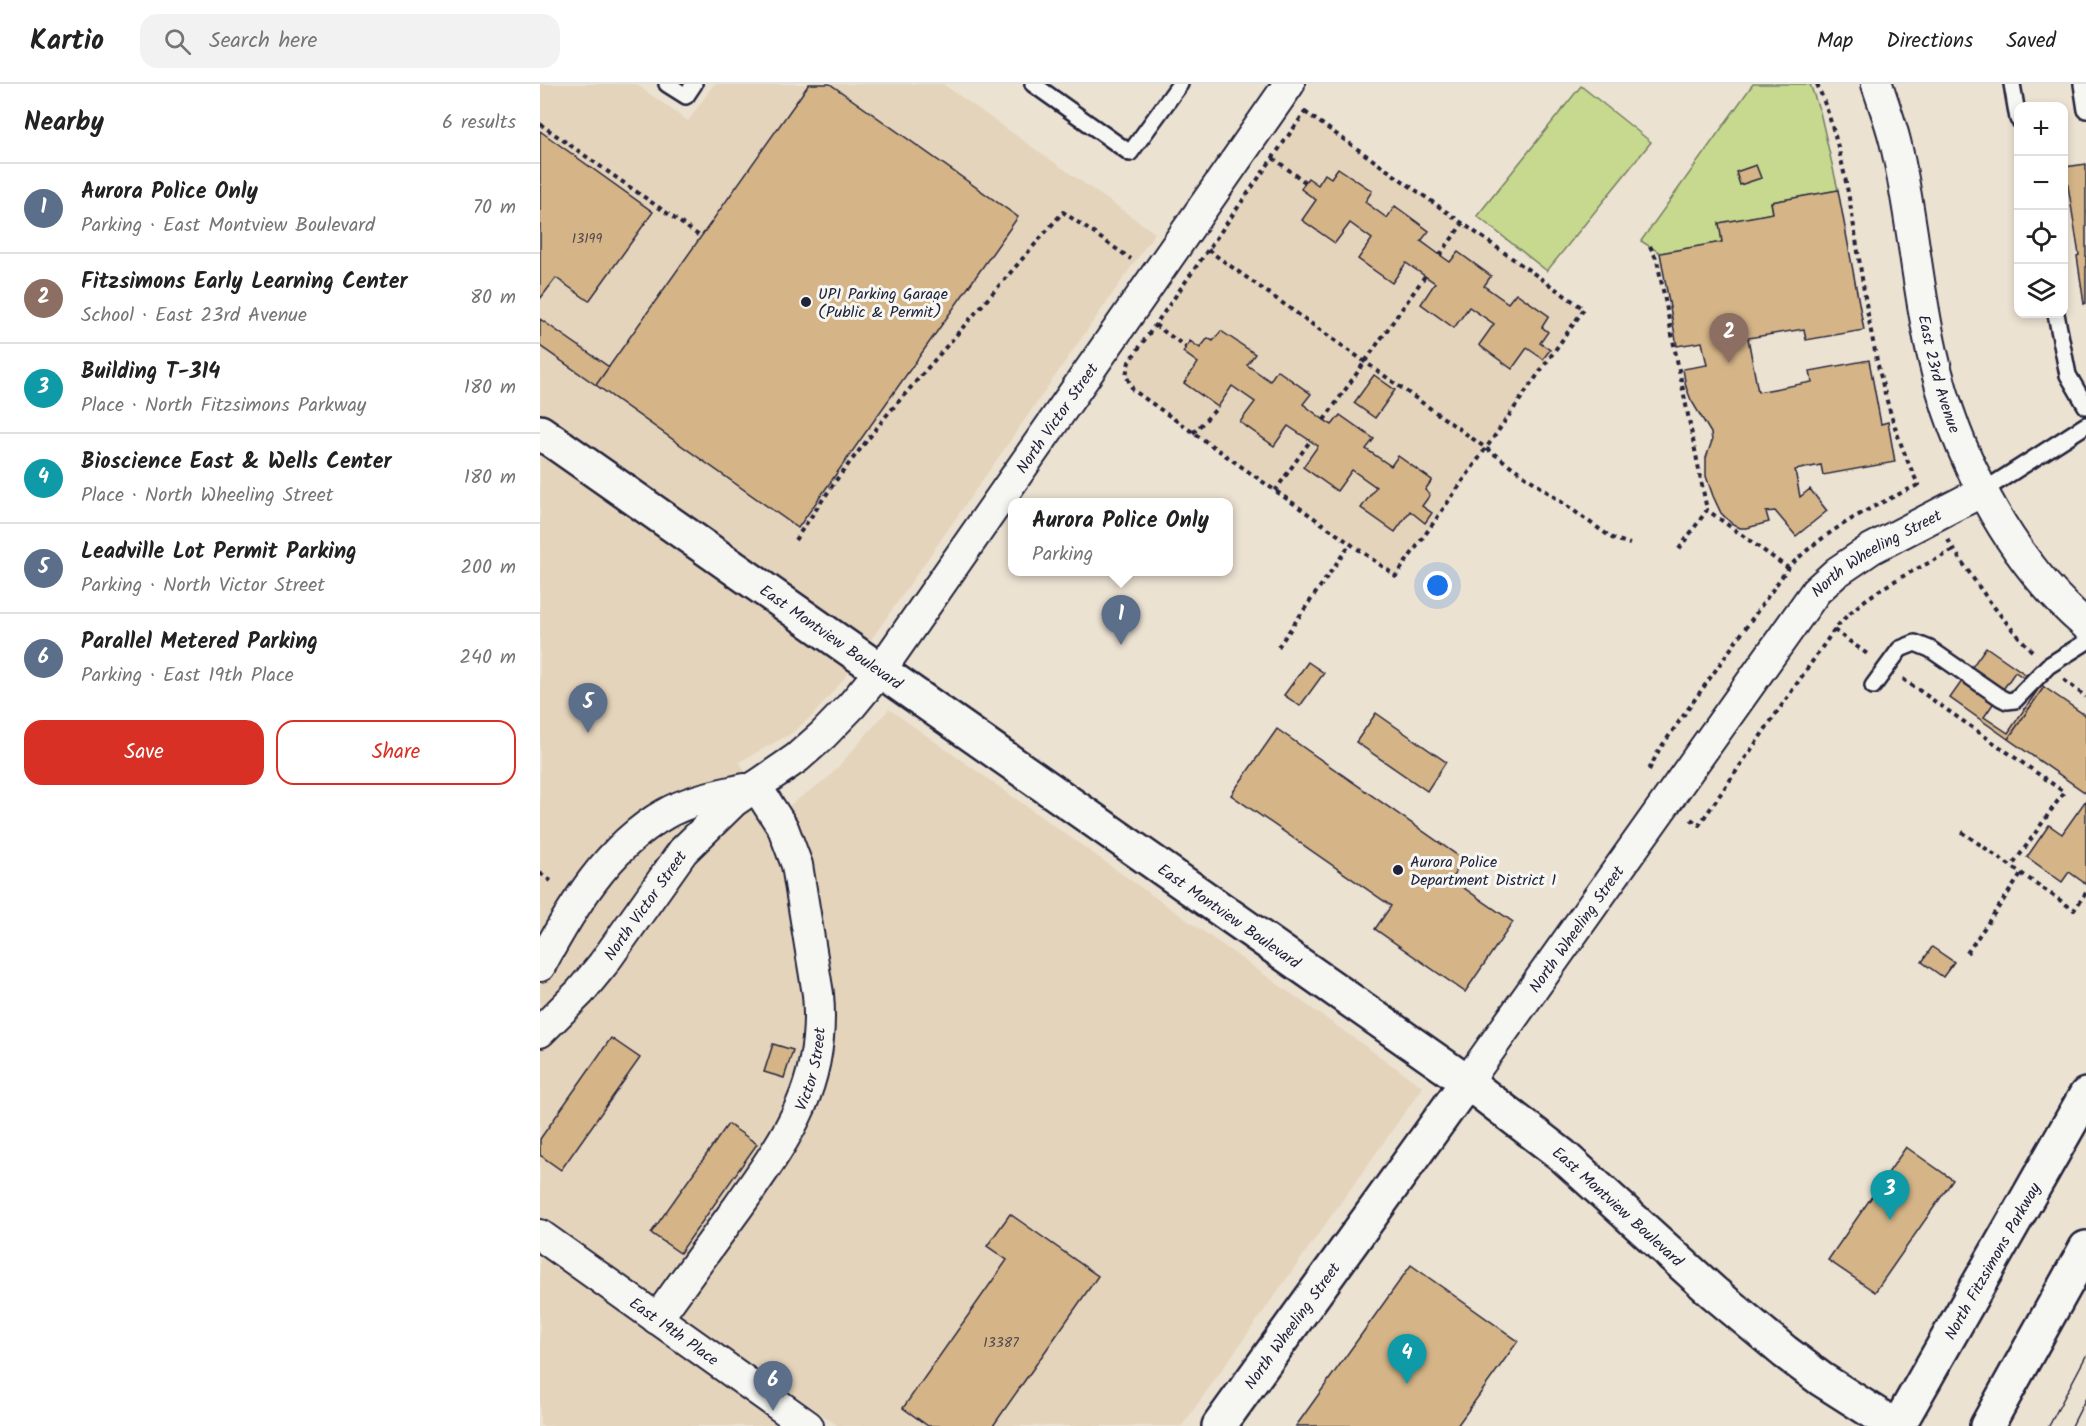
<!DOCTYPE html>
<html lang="en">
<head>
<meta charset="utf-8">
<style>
	:root { --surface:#fff; --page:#f2f2f2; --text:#222; --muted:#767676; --line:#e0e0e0; --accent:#d93025 }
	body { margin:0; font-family:Kalam,sans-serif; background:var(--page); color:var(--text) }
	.controls { position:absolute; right:18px; top:18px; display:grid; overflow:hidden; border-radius:12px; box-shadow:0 3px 9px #0003 }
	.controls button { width:54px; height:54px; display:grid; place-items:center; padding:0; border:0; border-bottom:2px solid var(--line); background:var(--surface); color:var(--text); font:30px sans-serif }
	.you { position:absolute; left:898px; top:502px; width:21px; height:21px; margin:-15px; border:4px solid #fff; border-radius:50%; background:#1a73e8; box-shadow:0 0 0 9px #1a73e833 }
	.badge { display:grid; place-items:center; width:39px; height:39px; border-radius:50%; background:var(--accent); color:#fff; font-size:20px; font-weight:700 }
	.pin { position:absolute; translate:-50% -50px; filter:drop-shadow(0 2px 3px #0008) }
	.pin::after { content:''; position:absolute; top:32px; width:21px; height:18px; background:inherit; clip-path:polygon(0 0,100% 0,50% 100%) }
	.popup { position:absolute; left:468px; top:414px; width:225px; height:78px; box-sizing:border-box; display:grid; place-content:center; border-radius:12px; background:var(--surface); filter:drop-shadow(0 2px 4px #0005); font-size:20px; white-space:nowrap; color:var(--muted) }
	.popup b { font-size:22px; color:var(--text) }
	.popup::after { content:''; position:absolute; left:50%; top:100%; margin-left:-12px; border:12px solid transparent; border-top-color:var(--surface) }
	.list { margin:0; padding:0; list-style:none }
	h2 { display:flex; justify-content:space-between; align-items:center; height:78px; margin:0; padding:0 24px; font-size:26px }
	h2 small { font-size:20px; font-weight:400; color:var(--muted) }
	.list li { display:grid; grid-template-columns:39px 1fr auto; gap:18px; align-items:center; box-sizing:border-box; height:90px; padding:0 24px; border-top:2px solid var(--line) }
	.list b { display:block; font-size:22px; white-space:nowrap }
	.list p { margin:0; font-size:20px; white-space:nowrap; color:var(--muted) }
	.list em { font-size:20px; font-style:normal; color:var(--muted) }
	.actions { display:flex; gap:12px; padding:18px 24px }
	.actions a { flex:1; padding:14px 0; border:2px solid var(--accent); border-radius:18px; text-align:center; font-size:21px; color:var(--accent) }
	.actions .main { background:var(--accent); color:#fff }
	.icon { flex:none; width:33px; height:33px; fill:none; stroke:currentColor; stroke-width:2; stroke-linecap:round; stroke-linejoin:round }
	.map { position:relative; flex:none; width:1546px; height:1342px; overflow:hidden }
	header { display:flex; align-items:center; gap:36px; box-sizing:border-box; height:84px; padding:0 30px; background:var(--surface); border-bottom:2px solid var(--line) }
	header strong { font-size:28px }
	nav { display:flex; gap:33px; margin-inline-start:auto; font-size:21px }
	.search { width:420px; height:54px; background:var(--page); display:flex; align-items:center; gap:15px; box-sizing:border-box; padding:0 21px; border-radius:18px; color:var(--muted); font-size:22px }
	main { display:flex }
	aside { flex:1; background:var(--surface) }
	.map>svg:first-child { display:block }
	.built { fill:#e5d4bc }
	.green { fill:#c7d98e; stroke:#747e64; stroke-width:1.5 }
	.building { fill:#d5b588; stroke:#22223b; stroke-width:1.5; fill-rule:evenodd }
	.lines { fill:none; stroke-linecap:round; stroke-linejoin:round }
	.lane-casing { stroke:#22223b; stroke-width:20 }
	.street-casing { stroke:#22223b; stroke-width:34 }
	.secondary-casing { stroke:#22223b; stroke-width:38 }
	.path { stroke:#22223b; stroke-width:4; stroke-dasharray:4.5 4.5; stroke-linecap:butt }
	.lane { stroke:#f6f6f2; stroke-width:15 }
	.street { stroke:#f6f6f2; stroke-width:30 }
	.secondary { stroke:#f6f6f2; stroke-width:33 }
	.tram { stroke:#22223b; stroke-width:1.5 }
	.poi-dot { fill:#22223b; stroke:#f6f6f2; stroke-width:2 }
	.labels { text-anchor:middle; stroke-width:6; stroke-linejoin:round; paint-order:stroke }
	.number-label { font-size:14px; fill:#4f474e }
	.poi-label { font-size:16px; fill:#22223b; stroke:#f6f6f2; text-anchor:start }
	.street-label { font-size:16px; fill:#22223b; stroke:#f6f6f2 }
</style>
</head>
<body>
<header>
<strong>Kartio</strong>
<div class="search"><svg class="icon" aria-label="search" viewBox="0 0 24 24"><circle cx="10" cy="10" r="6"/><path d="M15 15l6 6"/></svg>Search here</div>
<nav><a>Map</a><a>Directions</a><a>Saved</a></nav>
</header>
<main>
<aside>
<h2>Nearby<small>6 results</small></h2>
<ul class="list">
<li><span class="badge" style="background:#5c6f8a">1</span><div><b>Aurora Police Only</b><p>Parking · East Montview Boulevard</p></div><em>70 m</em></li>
<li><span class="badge" style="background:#8d6e63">2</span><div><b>Fitzsimons Early Learning Center</b><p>School · East 23rd Avenue</p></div><em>80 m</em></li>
<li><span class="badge" style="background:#0f9aa8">3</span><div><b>Building T-314</b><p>Place · North Fitzsimons Parkway</p></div><em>180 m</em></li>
<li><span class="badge" style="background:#0f9aa8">4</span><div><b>Bioscience East &amp; Wells Center</b><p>Place · North Wheeling Street</p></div><em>180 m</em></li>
<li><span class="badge" style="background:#5c6f8a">5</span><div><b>Leadville Lot Permit Parking</b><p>Parking · North Victor Street</p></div><em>200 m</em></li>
<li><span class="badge" style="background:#5c6f8a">6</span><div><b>Parallel Metered Parking</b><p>Parking · East 19th Place</p></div><em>240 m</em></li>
</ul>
<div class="actions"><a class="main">Save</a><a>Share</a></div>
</aside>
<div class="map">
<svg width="1546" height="1342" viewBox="0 0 1546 1342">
	<rect width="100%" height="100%" fill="#ece2d2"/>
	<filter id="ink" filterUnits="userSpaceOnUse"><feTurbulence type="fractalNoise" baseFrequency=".0167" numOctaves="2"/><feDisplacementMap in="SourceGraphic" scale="12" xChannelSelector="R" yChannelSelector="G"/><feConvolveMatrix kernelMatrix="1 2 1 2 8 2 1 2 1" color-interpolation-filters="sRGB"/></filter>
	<g filter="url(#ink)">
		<path class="built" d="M0 0H96L148 37 174 0H403L615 149 303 596 273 631 252 649 199 678 236 731 289 693 349 625 883 1003 642 1342H298L128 1221 247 1342H0Z
			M765 28 1044 225 856 492 593 306 586 291 589 278Z"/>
		<path class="green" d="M1213 0H1270L1280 28 1298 106 1231 118 1233 129 1179 139 1182 158 1120 169 1101 157Z
			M1041 2 1111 58 1007 187 937 132Z"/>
		<path class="building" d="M269 0H290L478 133 258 444 56 301Z
			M0 47 113 128 49 217 16 194 0 215Z
			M1546 80V219L1544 220 1537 172 1539 171 1525 83Z
			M1216 81 1221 94 1200 101 1196 88Z
			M798 84 832 107 825 118 847 134 855 122 889 147 881 157 900 171 910 178 918 168 951 192 944 202 968 219 976 209 1009 232 1002 243 1008 248 1000 259 1010 266 1003 275 987 264 972 285 939 261 954 240 929 223 914 244 881 220 895 199 866 179 852 199 818 175 832 155 810 139 795 159 762 136 776 116 761 105 765 98 768 94 778 101 785 90 791 94Z
			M1298 106 1324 246 1266 256 1264 245 1208 254 1218 308 1272 298 1270 287 1329 276 1341 340 1348 338 1355 378 1283 391 1281 381 1255 386 1260 413 1270 405 1287 427 1256 452 1235 427 1226 428 1229 438 1207 444H1200L1191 439 1181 429 1173 412 1166 392V374L1172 357 1171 349 1151 316 1146 303 1143 285 1167 281 1162 258 1137 262 1120 169 1182 158 1179 139 1233 129 1231 118Z
			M0 235 69 283 56 301 0 262Z
			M681 247 715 270 707 281 730 297 737 286 771 310 763 320 784 336 792 341 800 331 834 355 826 365 851 382 858 372 892 396 885 406 890 411 882 422 892 429 885 439 870 427 855 448 821 424 836 403 812 386 797 407 763 383 778 362 748 342 734 362 700 338 715 318 692 302 678 323 644 299 658 279 643 268 650 257 660 264 668 254 673 257Z
			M834 291 855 306 835 334 814 319Z
			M1446 563 1504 603 1468 655 1410 614ZM1475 588 1499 604 1468 649 1444 633Z
			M768 578 784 589 760 622 744 611Z
			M1504 603 1546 632V709L1468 655Z
			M836 629 906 678 887 707 816 658Z
			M737 645 924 776 911 795 973 838 925 908 835 845 851 822 691 711Z
			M1546 716V800L1529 788 1522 798 1487 773 1509 741 1522 750Z
			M1392 863 1414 878 1403 893 1382 878Z
			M71 954 100 974 21 1086 0 1071V1055Z
			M233 960 253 966 244 994 224 988Z
			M188 1040 217 1060 140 1169 111 1149Z
			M1366 1063 1413 1096 1335 1208 1288 1176Z
			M470 1130 558 1192 453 1342H388L363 1324 467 1176 447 1162Z
			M871 1181 978 1257 917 1342H756Z"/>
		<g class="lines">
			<defs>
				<path id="lane" d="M127 0 146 12 154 0
					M493 0 590 69 640 0
					M1472 0 1478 35
					M1542 0 1546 26
					M1516 230 1528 291 1546 322
					M1443 407 1546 341
					M1333 602 1360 565 1375 559 1390 565 1461 614 1467 617 1475 616 1508 582 1546 558"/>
				<g id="street">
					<path id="s1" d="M1337 0C1343 19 1350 37 1355 57 1372 126 1376 198 1392 268 1414 367 1467 474 1546 541"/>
					<path d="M0 882C31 825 67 763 125 730 149 716 178 711 204 705"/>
					<path id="s2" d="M0 948 40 908 63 880 143 767 193 718 257 674 283 651 312 621 340 587 749 0"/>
					<path id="s3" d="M927 998 1276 507 1297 488 1331 465 1443 407"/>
					<path id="s4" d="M0 1151 268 1342"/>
					<path id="s5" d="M117 1235C144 1197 171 1160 198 1123 248 1052 286 1001 278 910L257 781 243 744 216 702"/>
				</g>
				<g id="secondary">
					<path id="s6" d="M0 348 927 998 1022 1071 1173 1208 1245 1268 1281 1295 1355 1342"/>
					<path id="s7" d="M679 1342 927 998"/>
					<path id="s8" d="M1358 1342 1546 1011"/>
					<path d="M1447 1342 1546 1164"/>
				</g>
			</defs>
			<use href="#lane" class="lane-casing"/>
			<use href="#street" class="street-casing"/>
			<use href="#secondary" class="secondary-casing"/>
			<path class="path" d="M1277 0C1300 54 1309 111 1318 168 1330 248 1343 329 1379 402
				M765 28 1044 225 856 492 593 306 586 291 589 278Z
				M0 40 161 153
				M733 74 765 98
				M1110 162 1117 176 1167 426
				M668 166 1072 454 1090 460
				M900 171 923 139
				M615 241 646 263
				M784 336 885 192
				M653 349 678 323
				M735 407 770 357
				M255 456 297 395 346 332 523 128 591 175
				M1408 456C1433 496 1459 533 1492 567
				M1139 465 1167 426 1248 484
				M1294 546 1330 572
				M738 563 810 460
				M1363 595 1524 708 1472 782
				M1524 596 1546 613
				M1109 686 1119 666 1248 484C1285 446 1331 423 1378 401
				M1151 735 1159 741 1294 546C1326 507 1370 489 1414 466
				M1422 748 1534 826 1546 809
				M0 789 11 797
				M1427 869 1482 789"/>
			<use href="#lane" class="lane"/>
			<use href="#street" class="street"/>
			<use href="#secondary" class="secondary"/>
			<path class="tram" d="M1509 1342 1546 1272
				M1532 1342 1546 1314"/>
		</g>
	</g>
	<g class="poi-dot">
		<circle cx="266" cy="218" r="6"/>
		<circle cx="858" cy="786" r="6"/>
	</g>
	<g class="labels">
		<g class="number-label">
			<text x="47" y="159">13199</text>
			<text x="461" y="1263">13387</text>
		</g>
		<g class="poi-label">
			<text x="278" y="215">UPI Parking Garage<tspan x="278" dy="18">(Public &amp; Permit)</tspan></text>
			<text x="870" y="783">Aurora Police<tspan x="870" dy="18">Department District 1</tspan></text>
		</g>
		<g class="street-label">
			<text dy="6" stroke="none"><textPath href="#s1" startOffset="297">East 23rd Avenue</textPath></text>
			<text dy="6" stroke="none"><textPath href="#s2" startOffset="808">North Victor Street</textPath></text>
			<text dy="6" stroke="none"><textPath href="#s3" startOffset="674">North Wheeling Street</textPath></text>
			<text dy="6" stroke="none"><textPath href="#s6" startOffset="356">East Montview Boulevard</textPath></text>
			<text dy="6" stroke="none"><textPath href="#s2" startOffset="165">North Victor Street</textPath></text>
			<text dy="6" stroke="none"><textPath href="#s6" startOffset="842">East Montview Boulevard</textPath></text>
			<text dy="6" stroke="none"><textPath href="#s3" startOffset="188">North Wheeling Street</textPath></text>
			<text dy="6" stroke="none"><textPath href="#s5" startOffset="296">Victor Street</textPath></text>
			<text dy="6" stroke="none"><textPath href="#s6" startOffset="1328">East Montview Boulevard</textPath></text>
			<text dy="6" stroke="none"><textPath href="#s8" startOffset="190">North Fitzsimons Parkway</textPath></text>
			<text dy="6" stroke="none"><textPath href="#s7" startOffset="124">North Wheeling Street</textPath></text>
			<text dy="6" stroke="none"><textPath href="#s4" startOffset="165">East 19th Place</textPath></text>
		</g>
	</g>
</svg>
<div class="controls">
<button>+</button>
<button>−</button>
<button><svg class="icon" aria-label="locate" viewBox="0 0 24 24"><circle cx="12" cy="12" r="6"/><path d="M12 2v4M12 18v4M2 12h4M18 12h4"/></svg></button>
<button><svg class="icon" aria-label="layers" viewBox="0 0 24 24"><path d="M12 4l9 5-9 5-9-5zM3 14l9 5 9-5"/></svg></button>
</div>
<div class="you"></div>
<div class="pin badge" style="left:581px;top:561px;background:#5c6f8a">1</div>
<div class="popup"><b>Aurora Police Only</b>Parking</div>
<div class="pin badge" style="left:1189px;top:279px;background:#8d6e63">2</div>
<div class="pin badge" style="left:1350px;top:1136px;background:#0f9aa8">3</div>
<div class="pin badge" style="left:867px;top:1300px;background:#0f9aa8">4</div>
<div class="pin badge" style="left:48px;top:649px;background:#5c6f8a">5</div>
<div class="pin badge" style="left:233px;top:1327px;background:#5c6f8a">6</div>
</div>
</main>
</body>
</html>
